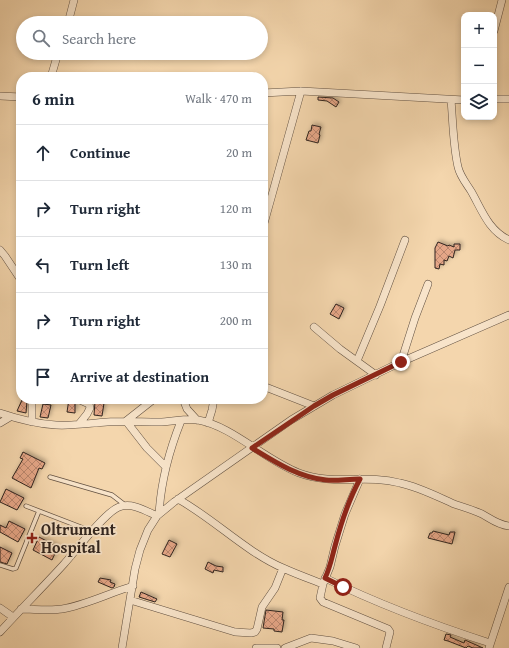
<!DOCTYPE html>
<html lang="en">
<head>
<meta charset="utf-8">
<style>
	:root { --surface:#fff; --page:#f6f6f7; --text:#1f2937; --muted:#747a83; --line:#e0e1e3 }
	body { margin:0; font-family:"Gentium Book Plus",serif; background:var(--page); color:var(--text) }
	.controls { position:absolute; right:12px; top:12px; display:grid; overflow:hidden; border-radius:8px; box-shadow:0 2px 6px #0003 }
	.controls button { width:36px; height:36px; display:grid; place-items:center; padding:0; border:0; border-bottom:1px solid var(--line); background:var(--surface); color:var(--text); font:20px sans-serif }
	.stop { position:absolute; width:12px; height:12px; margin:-9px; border:3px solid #8f2418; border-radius:50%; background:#fff }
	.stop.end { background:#8f2418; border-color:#fff; box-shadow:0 1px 4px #0008 }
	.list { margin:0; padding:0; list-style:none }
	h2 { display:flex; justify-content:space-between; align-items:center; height:52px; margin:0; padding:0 16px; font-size:17px }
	h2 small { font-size:13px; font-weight:400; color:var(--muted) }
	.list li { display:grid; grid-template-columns:26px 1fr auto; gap:12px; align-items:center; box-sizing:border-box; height:56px; padding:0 16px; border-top:1px solid var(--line) }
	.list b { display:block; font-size:15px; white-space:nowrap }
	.list em { font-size:13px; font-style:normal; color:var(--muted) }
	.icon { flex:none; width:22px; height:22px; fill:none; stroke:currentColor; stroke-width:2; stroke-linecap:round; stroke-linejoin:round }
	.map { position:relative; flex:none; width:509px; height:648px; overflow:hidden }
	.search { position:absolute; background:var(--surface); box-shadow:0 2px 6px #0003; left:16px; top:16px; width:252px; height:44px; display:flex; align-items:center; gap:10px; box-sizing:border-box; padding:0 14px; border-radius:22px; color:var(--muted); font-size:15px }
	.panel { position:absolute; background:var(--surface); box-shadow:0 2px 6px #0003; left:16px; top:72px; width:252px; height:332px; border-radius:16px }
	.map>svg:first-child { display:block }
	.building { fill:url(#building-cross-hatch); stroke:#31251f; filter:url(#shadow) }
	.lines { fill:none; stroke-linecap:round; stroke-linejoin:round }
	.service-casing { stroke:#625142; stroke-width:5 }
	.minor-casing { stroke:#625142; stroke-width:8 }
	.service { stroke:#f8e4ca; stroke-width:3.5 }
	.minor { stroke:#f8e4ca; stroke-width:7 }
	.route { stroke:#8f2418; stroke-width:5 }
	.poi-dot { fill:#8f2418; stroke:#f8e4ca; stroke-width:1.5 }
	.labels { text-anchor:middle; stroke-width:3.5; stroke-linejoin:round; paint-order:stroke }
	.poi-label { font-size:16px; font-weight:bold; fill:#31251f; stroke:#f8e4ca; text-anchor:start }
</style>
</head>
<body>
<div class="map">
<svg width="509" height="648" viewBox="0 0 509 648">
	<defs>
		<pattern id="building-cross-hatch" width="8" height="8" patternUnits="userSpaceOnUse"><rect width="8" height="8" fill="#e5a687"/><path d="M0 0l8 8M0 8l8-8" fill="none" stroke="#ba876e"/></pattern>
		<filter id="shadow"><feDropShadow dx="2" dy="-2" stdDeviation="2" flood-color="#0004"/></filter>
	</defs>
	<rect width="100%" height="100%" fill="#f4d6ad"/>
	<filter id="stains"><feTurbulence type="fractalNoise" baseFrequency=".005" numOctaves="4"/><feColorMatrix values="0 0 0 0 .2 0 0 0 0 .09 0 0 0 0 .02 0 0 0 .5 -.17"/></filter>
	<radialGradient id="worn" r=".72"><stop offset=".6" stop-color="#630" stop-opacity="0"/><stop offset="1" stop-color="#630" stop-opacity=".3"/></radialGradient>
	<path class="building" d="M318 97 333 98 339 102 336 107 327 101 318 100Z
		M312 125 321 127 319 134 320 135 318 143 306 140 309 131H311Z
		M438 242 448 246 449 245 454 247V244H460V250H455L453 258 449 256 447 261 444 260V265L440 264 439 269 435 268V248Z
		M336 304 344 308 339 319 330 314Z
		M69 399 75 400V413L67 412Z
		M22 400 27 401 26 413 17 411Z
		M95 402 104 403 102 416 94 415Z
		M43 404 51 405 48 418 40 417Z
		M23 452 45 463 42 469 39 468 31 488 12 478 23 459 20 458Z
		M6 489 24 498 17 510 0 502Z
		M9 521 25 529 18 542 0 532V525L6 528Z
		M433 531 449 535 450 532H455L452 544 428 538 430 533H432Z
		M39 537 58 547 52 560 33 550Z
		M169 540 177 544 170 557 162 554Z
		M0 547 12 553 7 564 0 562Z
		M208 562 216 566 223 567V572L214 570 213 573 205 569Z
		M100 578 111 580 110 582 115 584 114 587 112 588 98 582Z
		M141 592 157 599 155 602 139 597Z
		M266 610 283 612 282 620H284L282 632 274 631V629L263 628Z
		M446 634 451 635 450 637 464 643 465 640 483 648H473L468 646 466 648 448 641 444 640Z"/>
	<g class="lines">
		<defs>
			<path id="service" d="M50 477 112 495 125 505
				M26 506 91 531
				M0 565 13 569 16 568 39 511"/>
			<path id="minor" d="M68 23 74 0
				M494 31 502 0
				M51 77 58 53
				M263 93 301 91 464 100
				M0 96 21 97
				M494 99H509
				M451 100C453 122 453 145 458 167 460 176 466 183 471 191 482 210 488 230 509 240
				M263 227 301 91
				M0 250 5 256 21 280
				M314 327 340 349 376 375
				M357 361 380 306 405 240
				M401 362 415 318 428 284
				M263 386 314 406
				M32 399V422
				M154 399 126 421 147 448 166 467
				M183 399 187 409 197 420
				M0 413C18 419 37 424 56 425 73 426 91 423 107 422 124 421 141 422 159 422 171 422 186 418 198 420 232 426 265 460 299 473 334 486 365 474 400 483 419 487 436 496 454 504 463 507 473 510 482 514 491 519 498 525 509 526
				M0 423 10 417
				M208 423 212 410 214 399
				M79 424 87 414 90 408 89 404 80 400
				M360 479 345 514 335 546 330 567 323 584 320 598 323 602 388 629 390 632 386 648
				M178 499C214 519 246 552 283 568 296 574 310 579 323 584
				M159 514C161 481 169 451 181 421
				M325 578C378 604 434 625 490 643
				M130 600 235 632 251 633 255 632 257 629 262 607 275 588 283 568
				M0 608 13 617
				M21 609C34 609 49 611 62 609 86 605 109 593 133 586
				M0 632C21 609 43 587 64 564 75 552 105 512 119 507 132 502 146 511 157 516
				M122 648 135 569 140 550 148 530 157 516 174 502 291 420 333 395 401 362 509 315
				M256 648H277
				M285 648 311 638 333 641 356 648
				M489 648 509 587"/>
		</defs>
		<use href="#service" class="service-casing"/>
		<use href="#minor" class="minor-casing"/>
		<use href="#service" class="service"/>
		<use href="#minor" class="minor"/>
	</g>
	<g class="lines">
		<path class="route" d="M343 587 325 578C330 568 332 557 335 546 341 523 349 499 360 479 348 479 337 481 326 480 298 477 275 462 252 448L314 406 333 395 401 362"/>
	</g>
	<path class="poi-dot" d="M30 532h4v4h4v4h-4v4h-4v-4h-4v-4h4z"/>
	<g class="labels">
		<g class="poi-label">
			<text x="41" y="535">Oltrument<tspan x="41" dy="18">Hospital</tspan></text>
		</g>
	</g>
	<rect width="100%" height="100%" filter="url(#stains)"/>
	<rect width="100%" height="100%" fill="url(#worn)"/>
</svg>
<div class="controls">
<button>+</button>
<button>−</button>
<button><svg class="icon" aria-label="layers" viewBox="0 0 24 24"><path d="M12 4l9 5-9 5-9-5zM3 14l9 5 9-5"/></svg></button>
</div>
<div class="stop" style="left:343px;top:587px"></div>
<div class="stop end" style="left:401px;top:362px"></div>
<div class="search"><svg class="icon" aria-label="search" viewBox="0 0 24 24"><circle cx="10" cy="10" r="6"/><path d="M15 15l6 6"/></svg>Search here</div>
<section class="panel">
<h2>6 min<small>Walk · 470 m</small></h2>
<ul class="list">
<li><svg class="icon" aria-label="ahead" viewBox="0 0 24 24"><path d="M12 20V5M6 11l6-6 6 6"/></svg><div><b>Continue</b></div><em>20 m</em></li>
<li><svg class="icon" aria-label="right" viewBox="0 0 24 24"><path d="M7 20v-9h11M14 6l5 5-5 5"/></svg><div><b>Turn right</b></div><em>120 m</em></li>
<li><svg class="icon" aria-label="left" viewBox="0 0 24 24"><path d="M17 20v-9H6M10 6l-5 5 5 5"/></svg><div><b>Turn left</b></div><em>130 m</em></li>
<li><svg class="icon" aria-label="right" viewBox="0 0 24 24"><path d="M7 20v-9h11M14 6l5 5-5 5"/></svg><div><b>Turn right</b></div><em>200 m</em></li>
<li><svg class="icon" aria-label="arrive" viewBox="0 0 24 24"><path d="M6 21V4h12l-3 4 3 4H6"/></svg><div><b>Arrive at destination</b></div></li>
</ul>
</section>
</div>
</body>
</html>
